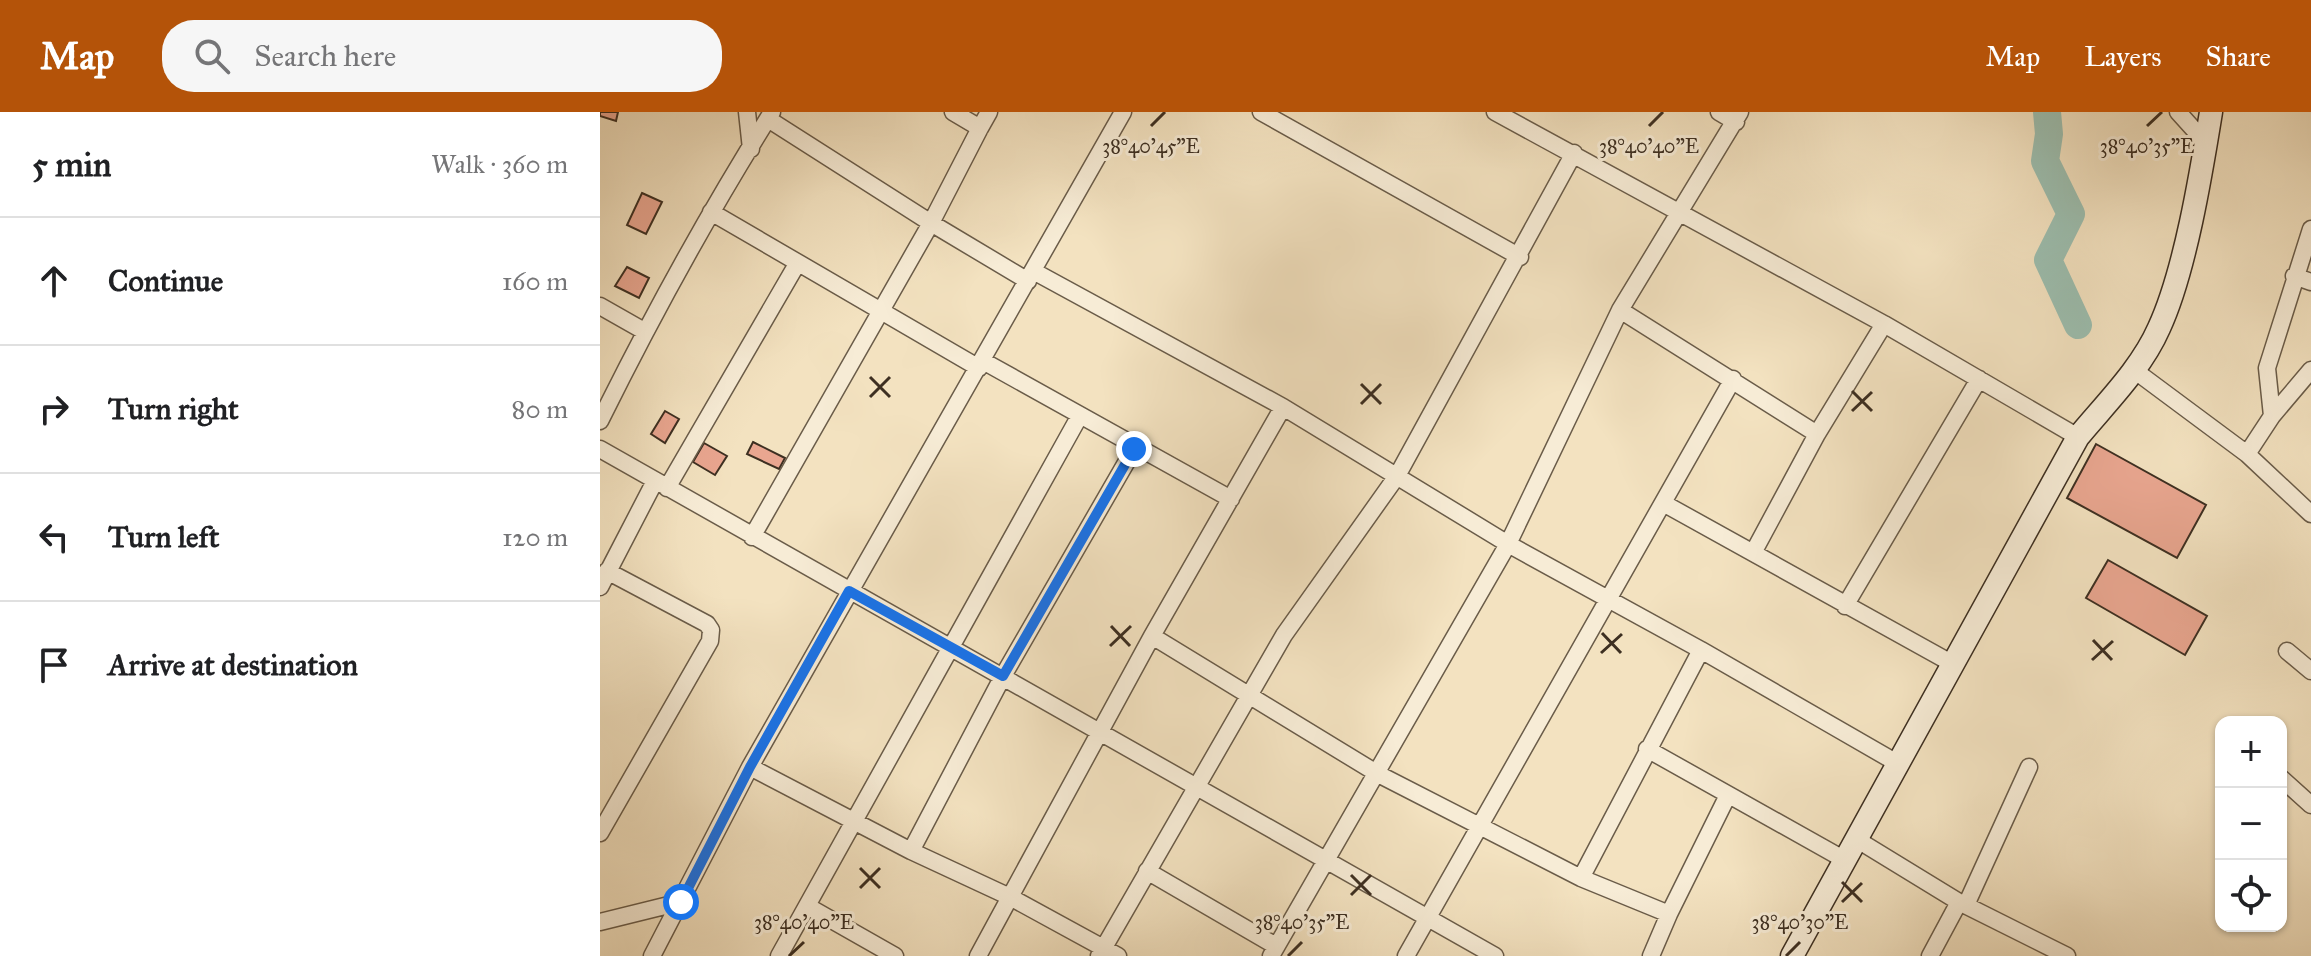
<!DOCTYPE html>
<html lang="en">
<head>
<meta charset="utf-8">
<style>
	:root { --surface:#fff; --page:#f6f6f6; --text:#202124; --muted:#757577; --line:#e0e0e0; --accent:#b45309 }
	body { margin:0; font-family:"IM FELL Great Primer",serif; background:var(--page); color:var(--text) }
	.controls { position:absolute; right:24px; bottom:24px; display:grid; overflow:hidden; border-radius:16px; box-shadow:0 2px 6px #0004 }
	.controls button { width:72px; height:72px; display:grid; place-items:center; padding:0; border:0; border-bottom:2px solid var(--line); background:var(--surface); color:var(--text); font:40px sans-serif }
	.stop { position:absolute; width:24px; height:24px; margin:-18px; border:6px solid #1a73e8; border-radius:50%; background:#fff }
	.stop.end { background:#1a73e8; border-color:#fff; box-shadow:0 2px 8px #0008 }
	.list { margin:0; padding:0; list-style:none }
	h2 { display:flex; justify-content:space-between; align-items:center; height:104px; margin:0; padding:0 32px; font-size:34px }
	h2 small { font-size:26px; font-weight:400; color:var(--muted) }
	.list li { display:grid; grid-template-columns:52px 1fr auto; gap:24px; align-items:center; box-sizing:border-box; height:128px; padding:0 32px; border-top:2px solid var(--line) }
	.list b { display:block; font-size:30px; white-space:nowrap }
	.list em { font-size:26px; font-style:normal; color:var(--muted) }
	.icon { flex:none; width:44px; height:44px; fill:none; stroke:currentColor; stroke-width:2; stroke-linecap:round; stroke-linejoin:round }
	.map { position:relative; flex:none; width:1711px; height:844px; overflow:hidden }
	header { display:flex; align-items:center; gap:48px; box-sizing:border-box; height:112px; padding:0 40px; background:var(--accent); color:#fff }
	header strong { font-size:38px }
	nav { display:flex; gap:44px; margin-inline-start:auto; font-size:28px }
	.search { width:560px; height:72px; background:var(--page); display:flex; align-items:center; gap:20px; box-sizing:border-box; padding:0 28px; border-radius:32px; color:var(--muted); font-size:30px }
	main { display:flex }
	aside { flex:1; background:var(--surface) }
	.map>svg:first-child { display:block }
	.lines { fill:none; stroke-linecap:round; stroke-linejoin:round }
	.river { stroke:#9cbeaf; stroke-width:28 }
	.building { fill:#e9a690; stroke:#3d2f21; stroke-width:2 }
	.street-casing { stroke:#6a5c49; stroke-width:19 }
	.secondary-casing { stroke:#3d2f21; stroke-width:25 }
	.street { stroke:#f7ecd6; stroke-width:16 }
	.secondary { stroke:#f7ecd6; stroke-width:22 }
	.route { stroke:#1a73e8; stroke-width:10 }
	.ticks { fill:none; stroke:#3d2f21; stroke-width:3 }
	.ticks-label { font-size:20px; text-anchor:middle; fill:#3d2f21; stroke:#f7ecd6; stroke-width:6; stroke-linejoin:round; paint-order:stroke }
</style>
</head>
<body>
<header>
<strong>Map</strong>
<div class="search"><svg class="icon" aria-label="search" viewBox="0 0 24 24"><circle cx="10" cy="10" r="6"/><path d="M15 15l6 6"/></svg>Search here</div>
<nav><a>Map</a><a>Layers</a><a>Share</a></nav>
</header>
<main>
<aside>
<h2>5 min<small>Walk · 360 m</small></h2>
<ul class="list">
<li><svg class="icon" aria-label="ahead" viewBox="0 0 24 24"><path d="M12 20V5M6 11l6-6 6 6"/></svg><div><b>Continue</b></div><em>160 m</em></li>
<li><svg class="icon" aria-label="right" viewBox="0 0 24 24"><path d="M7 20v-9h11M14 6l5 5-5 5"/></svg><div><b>Turn right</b></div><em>80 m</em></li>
<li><svg class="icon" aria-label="left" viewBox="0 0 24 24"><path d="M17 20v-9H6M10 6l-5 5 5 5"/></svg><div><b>Turn left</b></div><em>120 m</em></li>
<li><svg class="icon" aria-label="arrive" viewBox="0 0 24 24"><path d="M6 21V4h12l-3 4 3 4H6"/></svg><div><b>Arrive at destination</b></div></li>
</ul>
</aside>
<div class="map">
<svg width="1711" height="844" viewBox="0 0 1711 844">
	<rect width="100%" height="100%" fill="#f3e2c0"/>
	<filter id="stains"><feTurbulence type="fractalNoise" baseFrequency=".0025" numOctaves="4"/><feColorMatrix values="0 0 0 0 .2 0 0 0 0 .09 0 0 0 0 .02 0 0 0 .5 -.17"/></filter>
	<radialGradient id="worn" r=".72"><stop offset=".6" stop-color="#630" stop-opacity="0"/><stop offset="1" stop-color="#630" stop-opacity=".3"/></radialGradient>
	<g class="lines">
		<path class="river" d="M1447 0 1449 22 1445 49 1471 102 1448 148 1478 213"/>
	</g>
	<path class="building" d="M0 0H18L16 9 0 4Z
		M42 81 62 90 46 122 27 113Z
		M27 155 49 166 39 186 15 174Z
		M65 299 79 307 65 331 51 322Z
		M153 330 185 346 179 357 147 342Z
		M104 331 127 344 115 363 93 350Z
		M1496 332 1606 393 1577 446 1467 386Z
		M1508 448 1607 504 1585 543 1486 486Z"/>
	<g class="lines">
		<defs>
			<path id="street" d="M147 0 151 37
				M353 0 380 16 331 111 428 169
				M661 0 920 145
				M895 0 1284 212 1478 325
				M1119 0 1136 10
				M1578 0 1606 31
				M380 16 389 0
				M111 100 379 256
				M435 160 683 295 908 432 1101 538
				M1694 164 1711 170
				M0 194 44 219
				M1020 198 1217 322
				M383 249 631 387
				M1534 258 1647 342 1711 402
				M1672 304 1667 256 1711 117
				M0 309C52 204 109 100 172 0
				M0 337 895 844
				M1647 342 1672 304 1711 258
				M67 376 197 152
				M1063 391 1353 552
				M152 425 331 111 168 7
				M1153 441 1217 322 1284 212
				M0 475 55 369
				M1245 494 1379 267
				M552 524 778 662 981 766 1069 802 1127 685
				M1687 539 1711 559
				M1047 637 1245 748
				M150 655 311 739 410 785 552 524 683 295
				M1681 666 1711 693
				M0 721 110 529 111 518 107 512 7 459
				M1256 727 1359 790 1467 844
				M311 739 403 564 534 337
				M547 759 676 834
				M981 766 1101 538 1297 651
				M1366 793 1429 655
				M207 794 295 844
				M0 810 81 790
				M52 844 150 655 523 0
				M179 844 479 305
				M378 844 410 785 518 844
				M499 844 684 523 797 364 974 41
				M671 844 908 432 1020 198 1140 0
				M806 844 1133 267
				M1051 844 1069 802
				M1330 844 1359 790"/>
			<path id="secondary" d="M1192 844 1478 325C1506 291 1541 257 1559 216 1585 160 1601 62 1611 0"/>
		</defs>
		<use href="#street" class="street-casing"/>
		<use href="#secondary" class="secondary-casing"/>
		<use href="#street" class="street"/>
		<use href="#secondary" class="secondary"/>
	</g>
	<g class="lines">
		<path class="route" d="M81 790 150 655 249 479 403 564 534 337"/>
	</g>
	<path class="ticks" d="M551 14 565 0M1049 14 1063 0M1547 14 1562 0M270 265 290 285M761 272 781 292M1252 279 1272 299M270 285 290 265M761 292 781 272M1252 299 1272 280M511 514 530 534M1002 521 1021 541M1493 528 1512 548M510 534 531 514M1001 541 1022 522M1492 548 1513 529M260 756 280 776M751 763 771 783M1242 770 1262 790M260 776 280 756M751 783 771 763M1242 790 1262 771M189 844 204 830M688 844 702 830M1186 844 1200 830"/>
	<g class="ticks-label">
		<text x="551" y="41">38°40'45"E</text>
		<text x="1049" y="41">38°40'40"E</text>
		<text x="1547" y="41">38°40'35"E</text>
		<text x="204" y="817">38°40'40"E</text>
		<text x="702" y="817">38°40'35"E</text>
		<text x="1200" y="817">38°40'30"E</text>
	</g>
	<rect width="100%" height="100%" filter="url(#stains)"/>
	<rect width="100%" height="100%" fill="url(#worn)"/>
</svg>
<div class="controls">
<button>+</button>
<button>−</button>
<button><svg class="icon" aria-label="locate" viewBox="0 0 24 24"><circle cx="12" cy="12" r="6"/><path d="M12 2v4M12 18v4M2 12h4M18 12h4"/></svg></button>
</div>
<div class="stop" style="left:81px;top:790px"></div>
<div class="stop end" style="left:534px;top:337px"></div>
</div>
</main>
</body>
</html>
